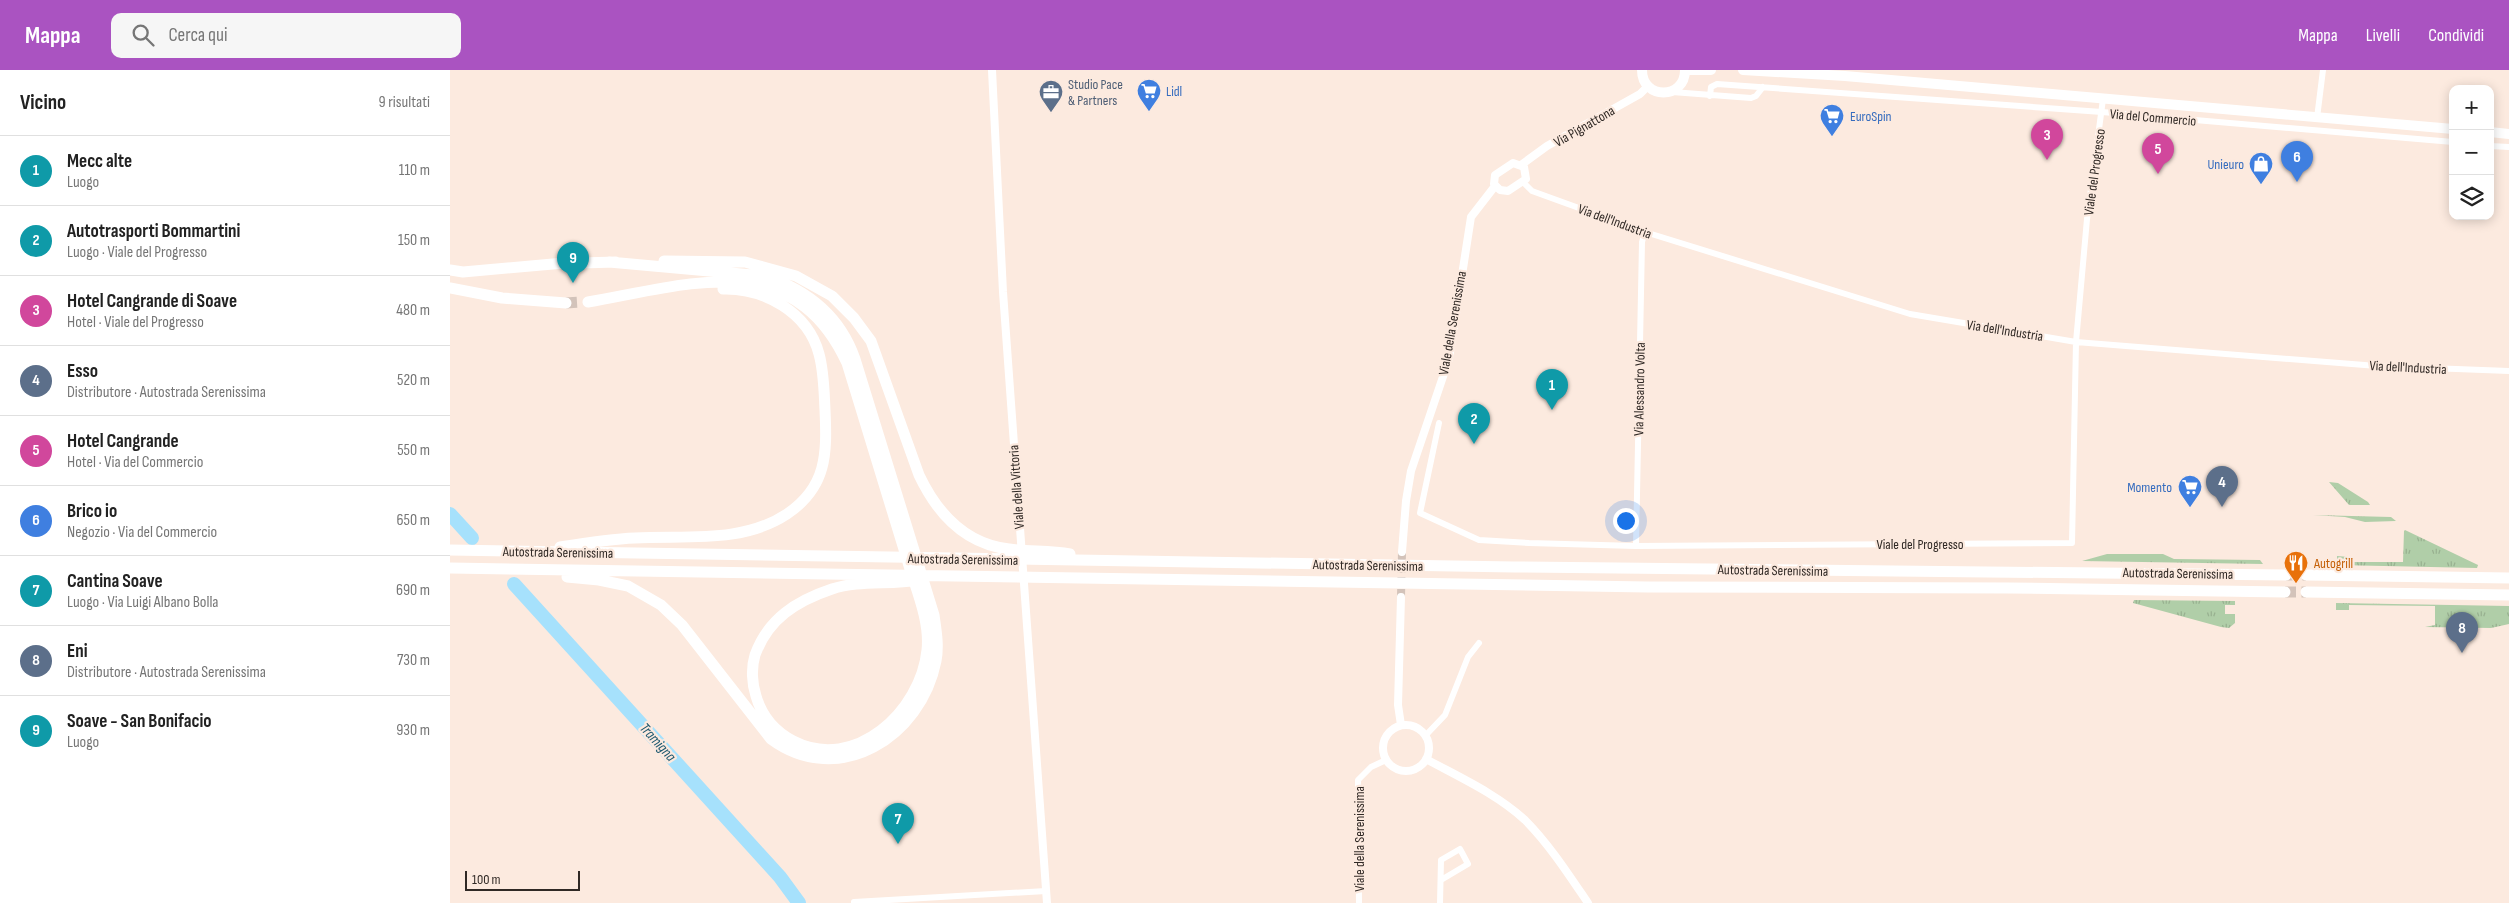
<!DOCTYPE html>
<html lang="it">
<head>
<meta charset="utf-8">
<style>
	:root { --surface:#fff; --page:#f6f6f6; --text:#222; --muted:#767676; --line:#e0e0e0; --accent:#aa53c1 }
	body { margin:0; font-family:"Sofia Sans Condensed",sans-serif; background:var(--page); color:var(--text) }
	.controls { position:absolute; right:15px; top:15px; display:grid; overflow:hidden; border-radius:10px; box-shadow:0 2px 12px #0003 }
	.controls button { width:45px; height:45px; display:grid; place-items:center; padding:0; border:0; border-bottom:1px solid var(--line); background:var(--surface); color:var(--text); font:25px sans-serif }
	.scale { position:absolute; left:15px; bottom:12px; width:115px; box-sizing:border-box; padding-left:5px; border:2px solid #302925; border-top:0; font-size:14px; line-height:18px; white-space:nowrap; color:#302925; -webkit-text-stroke:4px #fceadf; paint-order:stroke }
	.you { position:absolute; left:1175px; top:450px; width:18px; height:18px; margin:-12px; border:4px solid #fff; border-radius:50%; background:#1a73e8; box-shadow:0 0 0 8px #1a73e833 }
	.badge { display:grid; place-items:center; width:32px; height:32px; border-radius:50%; background:var(--accent); color:#fff; font-size:16px; font-weight:700 }
	.pin { position:absolute; translate:-50% -41px; filter:drop-shadow(0 1px 2px #0008) }
	.pin::after { content:''; position:absolute; top:26px; width:18px; height:15px; background:inherit; clip-path:polygon(0 0,100% 0,50% 100%) }
	.list { margin:0; padding:0; list-style:none }
	h2 { display:flex; justify-content:space-between; align-items:center; height:65px; margin:0; padding:0 20px; font-size:21px }
	h2 small { font-size:16px; font-weight:400; color:var(--muted) }
	.list li { display:grid; grid-template-columns:32px 1fr auto; gap:15px; align-items:center; box-sizing:border-box; height:70px; padding:0 20px; border-top:1px solid var(--line) }
	.list b { display:block; font-size:19px; white-space:nowrap }
	.list p { margin:0; font-size:16px; white-space:nowrap; color:var(--muted) }
	.list em { font-size:16px; font-style:normal; color:var(--muted) }
	.icon { flex:none; width:28px; height:28px; fill:none; stroke:currentColor; stroke-width:2; stroke-linecap:round; stroke-linejoin:round }
	.map { position:relative; flex:none; width:2059px; height:833px; overflow:hidden }
	header { display:flex; align-items:center; gap:30px; box-sizing:border-box; height:70px; padding:0 25px; background:var(--accent); color:#fff }
	header strong { font-size:24px }
	nav { display:flex; gap:28px; margin-inline-start:auto; font-size:18px }
	.search { width:350px; height:45px; background:var(--page); display:flex; align-items:center; gap:12px; box-sizing:border-box; padding:0 18px; border-radius:10px; color:var(--muted); font-size:19px }
	main { display:flex }
	aside { flex:1; background:var(--surface) }
	.map>svg:first-child { display:block }
	.grass { fill:url(#grass-tufts) }
	.lines { fill:none; stroke-linecap:round; stroke-linejoin:round }
	.river { stroke:#a6e1fc; stroke-width:14 }
	.tertiary-tunnel { stroke:#d3c3ba; stroke-width:8; stroke-dasharray:8 4; stroke-linecap:butt }
	.motorway-tunnel { stroke:#d3c3ba; stroke-width:11; stroke-dasharray:11 5.5; stroke-linecap:butt }
	.minor { stroke:#fff; stroke-width:6 }
	.tertiary { stroke:#fff; stroke-width:8 }
	.primary { stroke:#fff; stroke-width:10 }
	.motorway { stroke:#fff; stroke-width:11 }
	.labels { text-anchor:middle; stroke-width:4.5; stroke-linejoin:round; paint-order:stroke }
	.service-label { font-size:14px; fill:#4e5e75; stroke:#fceadf; text-anchor:start }
	.shop-label { font-size:14px; fill:#366cbe; stroke:#fceadf; text-anchor:start }
	.street-label { font-size:14px; fill:#302925; stroke:#fceadf }
	.food-label { font-size:14px; fill:#c56008; stroke:#fceadf; text-anchor:start }
	.water-label { font-size:15px; font-style:italic; fill:#1c586f; stroke:#fceadf }
</style>
</head>
<body>
<header>
<strong>Mappa</strong>
<div class="search"><svg class="icon" aria-label="search" viewBox="0 0 24 24"><circle cx="10" cy="10" r="6"/><path d="M15 15l6 6"/></svg>Cerca qui</div>
<nav><a>Mappa</a><a>Livelli</a><a>Condividi</a></nav>
</header>
<main>
<aside>
<h2>Vicino<small>9 risultati</small></h2>
<ul class="list">
<li><span class="badge" style="background:#0f9aa8">1</span><div><b>Mecc alte</b><p>Luogo</p></div><em>110 m</em></li>
<li><span class="badge" style="background:#0f9aa8">2</span><div><b>Autotrasporti Bommartini</b><p>Luogo · Viale del Progresso</p></div><em>150 m</em></li>
<li><span class="badge" style="background:#d1479c">3</span><div><b>Hotel Cangrande di Soave</b><p>Hotel · Viale del Progresso</p></div><em>480 m</em></li>
<li><span class="badge" style="background:#5c6f8a">4</span><div><b>Esso</b><p>Distributore · Autostrada Serenissima</p></div><em>520 m</em></li>
<li><span class="badge" style="background:#d1479c">5</span><div><b>Hotel Cangrande</b><p>Hotel · Via del Commercio</p></div><em>550 m</em></li>
<li><span class="badge" style="background:#3f7fe0">6</span><div><b>Brico io</b><p>Negozio · Via del Commercio</p></div><em>650 m</em></li>
<li><span class="badge" style="background:#0f9aa8">7</span><div><b>Cantina Soave</b><p>Luogo · Via Luigi Albano Bolla</p></div><em>690 m</em></li>
<li><span class="badge" style="background:#5c6f8a">8</span><div><b>Eni</b><p>Distributore · Autostrada Serenissima</p></div><em>730 m</em></li>
<li><span class="badge" style="background:#0f9aa8">9</span><div><b>Soave - San Bonifacio</b><p>Luogo</p></div><em>930 m</em></li>
</ul>
</aside>
<div class="map">
<svg width="2059" height="833" viewBox="0 0 2059 833">
	<defs>
		<pattern id="grass-tufts" width="24" height="20" patternUnits="userSpaceOnUse" patternTransform="scale(1.25)"><rect width="24" height="20" fill="#b0cea8"/><path d="M3 7l-1-3M5 7V3M7 7l1-3M15 17l-1-3M17 17v-4M19 17l1-3" fill="none" stroke="#98b190"/></pattern>
	</defs>
	<rect width="100%" height="100%" fill="#fceadf"/>
	<path class="grass" d="M1879 412 1888 413 1918 432 1920 435H1899Z
		M1863 445 1941 447 1946 451 1915 452 1895 447Z
		M1955 460 2028 495 2027 498 1887 495V486L1899 487 1900 492H1953L1954 461Z
		M1657 484H1713L1724 489 1810 490 1813 494 1632 491Z
		M1684 530 1785 531V535H1775V544H1785V553L1779 558 1771 557 1683 533Z
		M1886 533 2059 536V554L2041 558 1975 557 1985 555V536L1899 535V540H1886Z"/>
	<g class="lines">
		<path class="river" d="M0 444 22 468
			M64 514 330 807 349 833"/>
		<path class="tertiary-tunnel" d="M951 527 952 482"/>
		<path class="motorway-tunnel" d="M116 233 132 232
			M1836 505H1856
			M1835 522H1856"/>
		<path class="minor" d="M1222 22 1301 28 1306 26 1313 17
			M1260 26 1261 17 1267 14 1652 42 2003 72
			M1867 48 1873 0
			M2040 76 2059 77
			M1073 112 1082 121 1195 162 1460 244 1626 272 1927 296 2059 301
			M989 353 970 443 1029 470 1079 473 1186 476 1622 473 1626 272 1637 149 1653 29
			M1186 476 1192 172 1195 162
			M976 665 995 645 1018 587 1029 573
			M404 832 596 821
			M909 833 908 710 921 697 936 690
			M990 833 991 790 1010 779 1018 794 991 810"/>
		<path class="tertiary" d="M542 0 553 222 597 833
			M1063 93 1074 97 1076 109 1058 121 1050 120 1044 114 1045 105Z
			M1071 95 1097 76 1190 24 1197 17
			M952 482 956 431 961 401 999 289 1021 147 1045 116
			M933 678a23 23 0 1 1 46 0a23 23 0 1 1-46 0Z
			M951 655 948 635 951 527
			M976 689C1009 707 1047 724 1075 750 1099 774 1119 805 1138 833"/>
		<path class="primary" d="M1192 0C1192 30 1235 30 1235 0
			M1235 0H1261
			M1293 0 1395 6 2003 59
			M2040 62 2059 64"/>
		<path class="motorway" d="M214 191 295 192 346 206 382 226 404 248 421 271 469 405C487 443 515 474 559 479 579 482 600 480 620 484
			M131 193 166 192
			M0 200 13 202 114 193
			M0 218 52 228 116 233
			M138 232C238 215 343 176 397 293L460 499C468 524 480 553 477 580 471 641 405 703 343 671 324 661 312 647 306 626 302 614 301 598 305 585 318 549 346 531 382 519 409 510 439 515 468 510
			M110 477C135 473 160 469 185 468 235 465 292 474 337 444 377 417 377 384 375 340 374 321 374 302 369 284 358 242 314 218 273 219
			M0 480 1064 497 1836 505
			M0 498 1197 517 1559 518 1835 522
			M1856 505 2059 508
			M117 507 149 510 178 516 211 535 232 555 321 669C389 719 471 667 486 591 489 575 486 560 484 545L405 289C390 246 357 220 315 206L159 192
			M1856 522 2059 525"/>
	</g>
	<defs>
		<symbol id="supermarket-pin" viewBox="-11 -11 22 30"><path d="M0 17L-7.5 6A9.5 9.5 0 1 1 7.5 6Z" fill="#3f7fe0" stroke="#fceadf"/><path d="M-6-5.5h2.5l.6 2H6L4.5 2H-2.5L-4.4-4H-6ZM-1.5 3.2a1.3 1.3 0 1 0 .1 0ZM3 3.2a1.3 1.3 0 1 0 .1 0Z" fill="#fff"/></symbol>
		<symbol id="office-pin" viewBox="-11 -11 22 30"><path d="M0 17L-7.5 6A9.5 9.5 0 1 1 7.5 6Z" fill="#5c6f8a" stroke="#fceadf"/><path d="M-6-3h4V-5.5h4V-3h4V5H-6ZM-1-4.5V-3h2v-1.5ZM-6 0V1H6V0Z" fill="#fff"/></symbol>
		<symbol id="shop-pin" viewBox="-11 -11 22 30"><path d="M0 17L-7.5 6A9.5 9.5 0 1 1 7.5 6Z" fill="#3f7fe0" stroke="#fceadf"/><path d="M-5-2.5h2.3a2.7 3.5 0 0 1 5.4 0H5L5.5 6h-11ZM-1.5-2.5h3a1.5 2.3 0 0 0-3 0Z" fill="#fff"/></symbol>
		<symbol id="restaurant-pin" viewBox="-11 -11 22 30"><path d="M0 17L-7.5 6A9.5 9.5 0 1 1 7.5 6Z" fill="#e8710a" stroke="#fceadf"/><path d="M-5-6h1v4h1v-4h1v4h1v-4h1v5L-1.5 .5V6h-2V.5L-5-1ZM5-6V6H3V1.5H1.5Q1.5-4 5-6Z" fill="#fff"/></symbol>
	</defs>
	<g fill-rule="evenodd">
		<use href="#supermarket-pin" x="685" y="7" width="28" height="38"/>
		<use href="#office-pin" x="587" y="8" width="28" height="38"/>
		<use href="#supermarket-pin" x="1368" y="32" width="28" height="38"/>
		<use href="#shop-pin" x="1797" y="80" width="28" height="38"/>
		<use href="#supermarket-pin" x="1726" y="403" width="28" height="38"/>
		<use href="#restaurant-pin" x="1832" y="479" width="28" height="38"/>
	</g>
	<g class="labels">
		<g class="service-label">
			<text x="618" y="19">Studio Pace<tspan x="618" dy="16">&amp; Partners</tspan></text>
		</g>
		<g class="shop-label">
			<text x="716" y="26">Lidl</text>
			<text x="1400" y="51">EuroSpin</text>
			<text x="1794" y="99" text-anchor="end">Unieuro</text>
			<text x="1722" y="422" text-anchor="end">Momento</text>
		</g>
		<g class="street-label">
			<text transform="translate(1703 47) rotate(5)" y="5">Via del Commercio</text>
			<text transform="translate(1134 56) rotate(-30)" y="5">Via Pignattona</text>
			<text transform="translate(1644 102) rotate(-82)" y="5">Viale del Progresso</text>
			<text transform="translate(1165 151) rotate(20)" y="5">Via dell'Industria</text>
			<text transform="translate(1002 253) rotate(-80)" y="5">Viale della Serenissima</text>
			<text transform="translate(1555 260) rotate(9)" y="5">Via dell'Industria</text>
			<text transform="translate(1958 297) rotate(3)" y="5">Via dell'Industria</text>
			<text transform="translate(1189 319) rotate(-89)" y="5">Via Alessandro Volta</text>
			<text transform="translate(566 417) rotate(-94)" y="5">Viale della Vittoria</text>
			<text x="1470" y="479">Viale del Progresso</text>
			<text transform="translate(108 482) rotate(1)" y="5">Autostrada Serenissima</text>
			<text transform="translate(513 489) rotate(1)" y="5">Autostrada Serenissima</text>
			<text transform="translate(918 495) rotate(1)" y="5">Autostrada Serenissima</text>
			<text transform="translate(1323 500) rotate(1)" y="5">Autostrada Serenissima</text>
			<text transform="translate(1728 503) rotate(1)" y="5">Autostrada Serenissima</text>
			<text transform="translate(909 769) rotate(-90)" y="5">Viale della Serenissima</text>
		</g>
		<g class="food-label">
			<text x="1864" y="498">Autogrill</text>
		</g>
		<g class="water-label">
			<text transform="translate(208 672) rotate(48)" y="5">Tramigna</text>
		</g>
	</g>
</svg>
<div class="controls">
<button>+</button>
<button>−</button>
<button><svg class="icon" aria-label="layers" viewBox="0 0 24 24"><path d="M12 4l9 5-9 5-9-5zM3 14l9 5 9-5"/></svg></button>
</div>
<div class="scale">100 m</div>
<div class="you"></div>
<div class="pin badge" style="left:1102px;top:340px;background:#0f9aa8">1</div>
<div class="pin badge" style="left:1024px;top:374px;background:#0f9aa8">2</div>
<div class="pin badge" style="left:1597px;top:90px;background:#d1479c">3</div>
<div class="pin badge" style="left:1772px;top:437px;background:#5c6f8a">4</div>
<div class="pin badge" style="left:1708px;top:104px;background:#d1479c">5</div>
<div class="pin badge" style="left:1847px;top:112px;background:#3f7fe0">6</div>
<div class="pin badge" style="left:448px;top:774px;background:#0f9aa8">7</div>
<div class="pin badge" style="left:2012px;top:583px;background:#5c6f8a">8</div>
<div class="pin badge" style="left:123px;top:213px;background:#0f9aa8">9</div>
</div>
</main>
</body>
</html>
